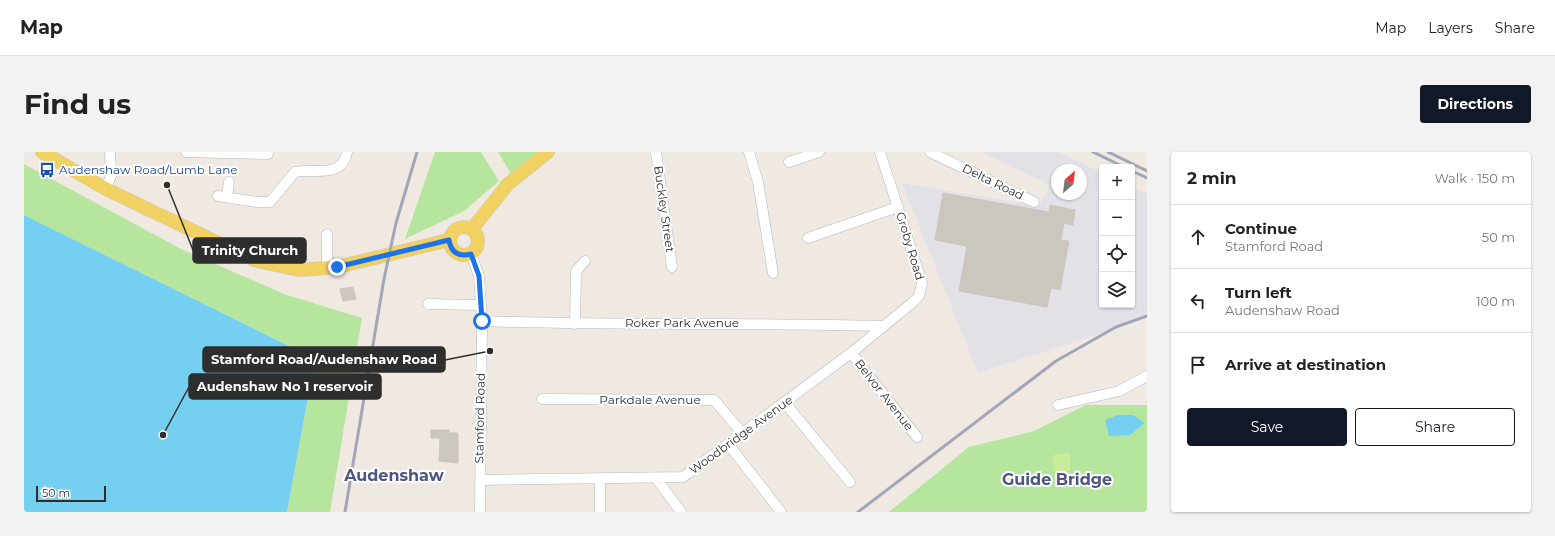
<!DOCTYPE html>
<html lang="en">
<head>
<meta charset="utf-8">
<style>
	:root { --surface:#fff; --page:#f2f2f2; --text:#222; --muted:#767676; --line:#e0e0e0; --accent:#111827 }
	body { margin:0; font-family:Montserrat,sans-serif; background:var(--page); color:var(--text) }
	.controls { position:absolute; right:12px; top:12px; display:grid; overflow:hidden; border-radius:4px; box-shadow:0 1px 3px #0004 }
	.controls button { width:36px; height:36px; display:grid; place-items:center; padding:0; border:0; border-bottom:1px solid var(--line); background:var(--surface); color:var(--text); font:20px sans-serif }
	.compass { position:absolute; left:1027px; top:12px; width:36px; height:36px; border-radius:50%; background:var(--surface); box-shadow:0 1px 3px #0004; rotate:28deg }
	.scale { position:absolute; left:12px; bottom:10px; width:70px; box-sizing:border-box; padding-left:4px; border:2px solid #2e2e2e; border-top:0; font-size:11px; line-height:14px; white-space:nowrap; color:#2e2e2e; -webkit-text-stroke:3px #fff; paint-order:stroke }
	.stop { position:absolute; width:12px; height:12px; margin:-9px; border:3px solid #1a73e8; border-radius:50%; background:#fff }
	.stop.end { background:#1a73e8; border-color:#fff; box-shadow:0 1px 4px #0008 }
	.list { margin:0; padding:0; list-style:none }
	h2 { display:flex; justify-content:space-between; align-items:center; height:52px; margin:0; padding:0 16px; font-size:17px }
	h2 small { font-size:13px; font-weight:400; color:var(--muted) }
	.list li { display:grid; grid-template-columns:26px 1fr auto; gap:12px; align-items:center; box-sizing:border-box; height:64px; padding:0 16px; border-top:1px solid var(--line) }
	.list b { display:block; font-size:15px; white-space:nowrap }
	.list p { margin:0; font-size:13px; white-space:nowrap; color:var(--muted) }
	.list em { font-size:13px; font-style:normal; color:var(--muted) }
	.actions { display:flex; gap:8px; padding:12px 16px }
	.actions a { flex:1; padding:9px 0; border:1px solid var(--accent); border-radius:4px; text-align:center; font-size:14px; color:var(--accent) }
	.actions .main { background:var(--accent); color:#fff }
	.icon { flex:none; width:22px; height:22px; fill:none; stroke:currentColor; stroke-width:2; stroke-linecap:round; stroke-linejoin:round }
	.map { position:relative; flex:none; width:1123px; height:360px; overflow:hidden; border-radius:4px }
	header { display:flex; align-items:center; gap:24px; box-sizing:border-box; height:56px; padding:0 20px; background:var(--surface); border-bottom:1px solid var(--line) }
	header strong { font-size:19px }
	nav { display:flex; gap:22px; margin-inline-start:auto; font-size:14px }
	.intro { display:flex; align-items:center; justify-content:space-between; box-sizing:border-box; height:96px; padding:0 24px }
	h1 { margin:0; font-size:28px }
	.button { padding:10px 18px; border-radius:4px; background:var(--accent); color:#fff; font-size:14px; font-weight:700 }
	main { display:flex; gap:24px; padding:0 24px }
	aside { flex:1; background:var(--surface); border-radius:4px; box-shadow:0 1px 3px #0004 }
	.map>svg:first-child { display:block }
	.industrial { fill:#e3e1e8; fill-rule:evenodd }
	.green { fill:#b6e59e }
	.pitch { fill:#c9ec9a }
	.water { fill:#75cff0 }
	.building { fill:#cbc7bf; stroke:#cbc5ba }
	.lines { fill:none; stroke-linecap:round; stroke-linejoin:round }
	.minor-casing { stroke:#b4b7c1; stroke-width:11 }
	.major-casing { stroke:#c9c9c9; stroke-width:14 }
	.minor { stroke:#fff; stroke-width:10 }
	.major { stroke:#f2d163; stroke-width:13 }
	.rail { stroke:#a3a6b8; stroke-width:3 }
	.route { stroke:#1a73e8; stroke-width:5 }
	.labels { text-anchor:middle; stroke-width:4; stroke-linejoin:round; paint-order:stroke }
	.transit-label { font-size:12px; fill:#164399; stroke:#fff; text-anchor:start }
	.street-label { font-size:12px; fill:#2e2e2e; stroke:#fff }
	.district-label { font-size:16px; font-weight:bold; fill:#4d5680; stroke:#fff }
	.leader { fill:none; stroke:#2e2e2e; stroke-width:1.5 }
	.callout-dot { fill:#2e2e2e; stroke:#fff; stroke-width:1.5 }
	.callout { fill:#2e2e2e; stroke:#2e2e2e; stroke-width:1.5 }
	.callout-label { font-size:13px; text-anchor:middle; font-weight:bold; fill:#fff }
</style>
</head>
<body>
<header>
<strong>Map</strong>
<nav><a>Map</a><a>Layers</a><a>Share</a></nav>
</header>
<div class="intro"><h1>Find us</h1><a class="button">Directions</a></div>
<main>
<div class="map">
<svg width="1123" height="360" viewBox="0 0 1123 360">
	<rect width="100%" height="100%" fill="#efe9e1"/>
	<path class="industrial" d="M958 0H1035L1078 21V153H1108V35L1123 42V166L954 221 878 31 1015 54 1026 33ZM1033 18H1057V42H1033Z"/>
	<path class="green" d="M411 0H457L475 29 440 59 381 87Z
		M474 0H514L487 22Z
		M0 12 155 96 260 142 338 166 306 360H263L291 207 0 63Z
		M1062 253H1123V360H865L945 295 1010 279Z"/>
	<path class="pitch" d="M1046 301V319H1030L1029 303Z"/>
	<path class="water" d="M0 63 291 207 263 360H0Z
		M1094 263H1109L1121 271 1106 283 1085 284 1081 268Z"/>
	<path class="building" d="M919 41 1025 60 1026 53 1051 58 1049 73 1040 71 1037 88 1045 89 1036 138 1027 136 1023 155 935 139 943 94 911 88Z
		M329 135 332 147 319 149 316 137Z
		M407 278H425V281H434V311L415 309 416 286H407Z"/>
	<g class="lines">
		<defs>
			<path id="minor" d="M162 0 244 2
				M632 0 648 115
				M725 0 734 30 749 121
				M906 0 1010 50
				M765 10 795 0
				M82 37 87 24 86 0
				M194 44 233 50H246L271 20C290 16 318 27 323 0
				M203 45 205 30
				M784 86 874 55
				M447 102 455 124 458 169 456 360
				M303 116V82
				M404 152 455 153
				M458 169C591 174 725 170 859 174
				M551 172 552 119 561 109
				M827 201 893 285
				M518 247 690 248 719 282
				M761 251 826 330
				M1034 253 1095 239 1123 224
				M705 293 757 360
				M632 326 657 360
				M456 328 659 325 827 201 888 151 895 144 898 131 856 0
				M576 360V326"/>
			<path id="major" d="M18 0 82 37 230 108 275 118 313 115 425 88
				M426 89a14 14 0 1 1 28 0a14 14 0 1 1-28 0Z
				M448 77 484 32 524 0"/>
		</defs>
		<use href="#minor" class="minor-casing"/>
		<use href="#major" class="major-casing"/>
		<use href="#minor" class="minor"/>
		<use href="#major" class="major"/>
		<path class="rail" d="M1069 0 1100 15
			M1084 0 1123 19
			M1108 19 1123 26
			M321 360 360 127 372 71 393 0
			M834 360 1032 209 1092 175 1123 164"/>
	</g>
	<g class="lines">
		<path class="route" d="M313 115 425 88C427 101 435 105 447 102L455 124 458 169"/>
	</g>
	<defs>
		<symbol id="bus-bare" viewBox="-9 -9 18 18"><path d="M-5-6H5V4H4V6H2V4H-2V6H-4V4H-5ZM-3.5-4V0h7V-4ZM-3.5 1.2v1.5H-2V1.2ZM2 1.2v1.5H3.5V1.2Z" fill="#1a4fb4" stroke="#fff" stroke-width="2.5" paint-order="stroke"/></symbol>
	</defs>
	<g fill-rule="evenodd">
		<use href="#bus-bare" x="12" y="7" width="22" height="22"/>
	</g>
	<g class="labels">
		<g class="transit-label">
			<text x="35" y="22">Audenshaw Road/Lumb Lane</text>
		</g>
		<g class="street-label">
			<text transform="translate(969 30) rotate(26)" y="4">Delta Road</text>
			<text transform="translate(640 57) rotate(82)" y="4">Buckley Street</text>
			<text transform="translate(886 94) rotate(73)" y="4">Groby Road</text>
			<text x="658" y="175">Roker Park Avenue</text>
			<text transform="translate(860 243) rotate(52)" y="4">Belvor Avenue</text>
			<text x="626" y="252">Parkdale Avenue</text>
			<text transform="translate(456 266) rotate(-89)" y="4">Stamford Road</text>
			<text transform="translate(717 283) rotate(-36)" y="4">Woodbridge Avenue</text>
		</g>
		<g class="district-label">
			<text x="370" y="329">Audenshaw</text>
			<text x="1033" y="333">Guide Bridge</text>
		</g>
	</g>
	<path class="leader" d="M143 33L169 98M466 199L421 208M139 283L165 235"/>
	<g class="callout-dot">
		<circle cx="143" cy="33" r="4"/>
		<circle cx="466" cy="199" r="4"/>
		<circle cx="139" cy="283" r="4"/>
	</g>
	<g class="callout">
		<rect x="169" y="86" width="113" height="25" rx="4"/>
		<rect x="179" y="195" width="242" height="25" rx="4"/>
		<rect x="165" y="222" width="192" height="25" rx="4"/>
	</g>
	<g class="callout-label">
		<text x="226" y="103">Trinity Church</text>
		<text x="300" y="212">Stamford Road/Audenshaw Road</text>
		<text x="261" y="239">Audenshaw No 1 reservoir</text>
	</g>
</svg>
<div class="controls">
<button>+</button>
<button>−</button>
<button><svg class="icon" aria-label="locate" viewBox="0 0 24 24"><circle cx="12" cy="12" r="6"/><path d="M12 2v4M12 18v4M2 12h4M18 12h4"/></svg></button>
<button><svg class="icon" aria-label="layers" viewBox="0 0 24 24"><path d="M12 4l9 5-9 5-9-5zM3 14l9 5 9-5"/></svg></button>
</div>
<svg class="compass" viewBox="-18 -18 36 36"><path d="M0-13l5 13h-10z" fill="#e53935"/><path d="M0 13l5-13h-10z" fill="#767676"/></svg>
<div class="scale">50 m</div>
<div class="stop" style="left:458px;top:169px"></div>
<div class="stop end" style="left:313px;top:115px"></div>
</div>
<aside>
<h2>2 min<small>Walk · 150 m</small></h2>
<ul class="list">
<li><svg class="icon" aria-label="ahead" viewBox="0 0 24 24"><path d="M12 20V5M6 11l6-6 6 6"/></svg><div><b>Continue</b><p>Stamford Road</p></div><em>50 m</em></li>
<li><svg class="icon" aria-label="left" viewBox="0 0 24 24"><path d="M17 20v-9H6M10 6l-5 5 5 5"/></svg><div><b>Turn left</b><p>Audenshaw Road</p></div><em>100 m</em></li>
<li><svg class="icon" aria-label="arrive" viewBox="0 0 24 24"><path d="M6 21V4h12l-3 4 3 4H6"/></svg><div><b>Arrive at destination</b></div></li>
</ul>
<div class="actions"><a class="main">Save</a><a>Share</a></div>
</aside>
</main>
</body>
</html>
